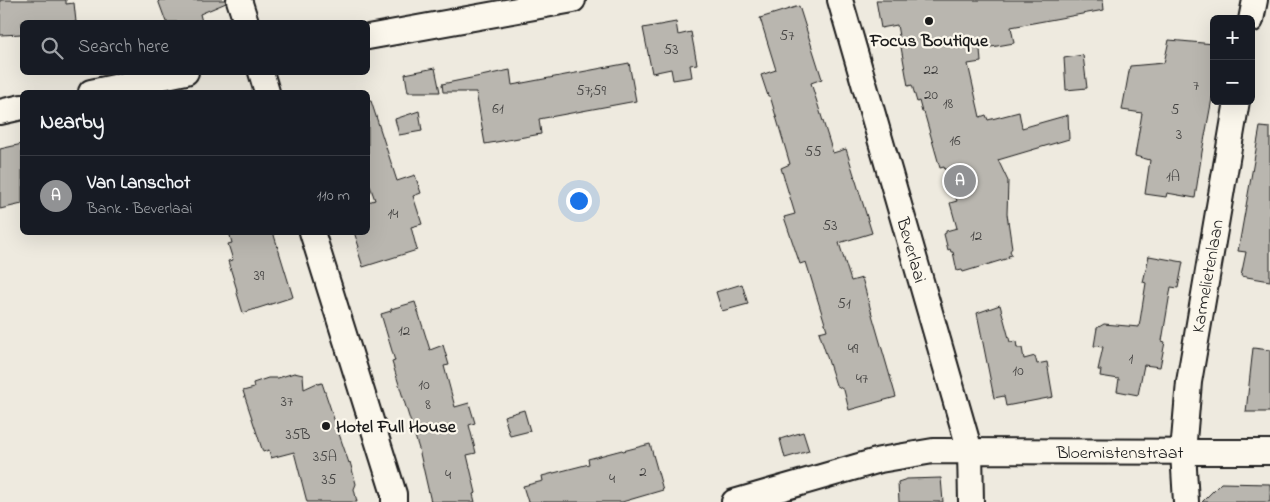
<!DOCTYPE html>
<html lang="en">
<head>
<meta charset="utf-8">
<style>
	:root { --surface:#171b24; --page:#20242c; --text:#f1f3f6; --muted:#9ea1a6; --line:#363941; --accent:#919294 }
	body { margin:0; font-family:"Indie Flower",sans-serif; background:var(--page); color:var(--text) }
	.controls { position:absolute; right:15px; top:15px; display:grid; overflow:hidden; border-radius:8px; box-shadow:0 5px 20px #0002 }
	.controls button { width:45px; height:45px; display:grid; place-items:center; padding:0; border:0; border-bottom:1px solid var(--line); background:var(--surface); color:var(--text); font:25px sans-serif }
	.you { position:absolute; left:578px; top:200px; width:18px; height:18px; margin:-12px; border:4px solid #fff; border-radius:50%; background:#1a73e8; box-shadow:0 0 0 8px #1a73e833 }
	.badge { display:grid; place-items:center; width:32px; height:32px; border-radius:50%; background:var(--accent); color:#fff; font-size:16px; font-weight:700 }
	.pin { position:absolute; translate:-50% -50%; border:2px solid #fff; box-shadow:0 1px 5px #0006 }
	.list { margin:0; padding:0; list-style:none }
	h2 { display:flex; justify-content:space-between; align-items:center; height:65px; margin:0; padding:0 20px; font-size:21px }
	h2 small { font-size:16px; font-weight:400; color:var(--muted) }
	.list li { display:grid; grid-template-columns:32px 1fr auto; gap:15px; align-items:center; box-sizing:border-box; height:80px; padding:0 20px; border-top:1px solid var(--line) }
	.list b { display:block; font-size:19px; white-space:nowrap }
	.list p { margin:0; font-size:16px; white-space:nowrap; color:var(--muted) }
	.list em { font-size:16px; font-style:normal; color:var(--muted) }
	.icon { flex:none; width:28px; height:28px; fill:none; stroke:currentColor; stroke-width:2; stroke-linecap:round; stroke-linejoin:round }
	.map { position:relative; flex:none; width:1270px; height:502px; overflow:hidden }
	.search { position:absolute; background:var(--surface); box-shadow:0 5px 20px #0002; left:20px; top:20px; width:350px; height:55px; display:flex; align-items:center; gap:12px; box-sizing:border-box; padding:0 18px; border-radius:8px; color:var(--muted); font-size:19px }
	.panel { position:absolute; background:var(--surface); box-shadow:0 5px 20px #0002; left:20px; top:90px; width:350px; height:145px; border-radius:8px }
	.map>svg:first-child { display:block }
	.building { fill:#b9b6af; stroke:#1c1c1c }
	.lines { fill:none; stroke-linecap:round; stroke-linejoin:round }
	.minor-casing { stroke:#1c1c1c; stroke-width:28 }
	.minor { stroke:#fbf7ec; stroke-width:24 }
	.poi-dot { fill:#1c1c1c; stroke:#fbf7ec; stroke-width:2 }
	.labels { text-anchor:middle; stroke-width:4.5; stroke-linejoin:round; paint-order:stroke }
	.number-label { font-size:15px; fill:#434241 }
	.poi-label { font-size:18px; font-weight:bold; fill:#1c1c1c; stroke:#fbf7ec }
	.street-label { font-size:18px; fill:#1c1c1c; stroke:#fbf7ec }
</style>
</head>
<body>
<div class="map">
<svg width="1270" height="502" viewBox="0 0 1270 502">
	<rect width="100%" height="100%" fill="#eeeadf"/>
	<filter id="ink" filterUnits="userSpaceOnUse"><feTurbulence type="fractalNoise" baseFrequency=".02" numOctaves="2"/><feDisplacementMap in="SourceGraphic" scale="10" xChannelSelector="R" yChannelSelector="G"/><feConvolveMatrix kernelMatrix="1 2 1 2 8 2 1 2 1" color-interpolation-filters="sRGB"/></filter>
	<g filter="url(#ink)">
		<path class="building" d="M0 0H66V4L74 3 76 22H22V34L0 35Z
			M158 0H226V3L200 14 202 22H166Z
			M876 0H1103L1104 10 1011 27 1014 43 980 49 981 62 968 64 980 117 986 115 988 120 1019 112 1022 128 1068 115 1069 139 998 160 1008 181 1007 214 1012 248 1010 251 1012 255 1008 256 1009 258 963 272 962 270 957 271 953 252H951L950 249 948 250 944 234 946 233V231L957 228 950 203 957 201 944 167 940 168 924 112H922L919 101 917 102 912 85 908 86 897 25 881 28Z
			M799 6 822 79 811 83 833 153 846 149 872 233 839 243 851 281 862 278 873 318 896 397 849 410 844 390 836 385 819 332 827 330 806 262 800 264 784 217 795 214 781 168 790 164 770 96H768L761 75 776 70 760 18Z
			M676 22 678 35 691 32 697 64 690 65 692 77 673 80 671 69 652 73 643 28Z
			M1169 40 1214 44V88L1202 152 1195 198 1167 193 1166 197 1145 194 1150 160 1135 156 1142 113 1122 110 1130 66 1164 63Z
			M1083 55 1087 88 1066 90 1064 58Z
			M629 63 636 101 539 119 541 134 485 144 476 92H443L442 84 510 70 512 85Z
			M435 68 440 92H408L405 74Z
			M368 101H371L397 181 415 175 421 193 413 196 422 224 411 227 417 250 363 267 357 248 359 247 354 232H368V202L375 200 368 180Z
			M419 111 422 131 399 135 395 119Z
			M1260 127 1270 128V281L1241 276 1246 252 1238 251Z
			M22 144V204L0 209V149Z
			M229 232H273L293 297 243 313 236 290H237L228 261 233 260 228 244 232 243Z
			M1149 256 1183 262 1178 288 1171 287 1162 341 1165 342 1160 367 1144 365 1138 395 1117 391 1119 379 1100 376 1101 370H1098L1103 347 1094 346 1097 328 1104 324 1139 327 1146 283 1143 282Z
			M742 284 748 304 722 311 716 292Z
			M415 302 430 350 443 345 449 365 444 366 455 407 469 403 475 423 469 425 476 453 467 455 476 493 473 494 475 502H431L419 449 392 362 395 361 381 314 391 311V309Z
			M1000 305 1010 342 1016 341 1017 348H1022L1024 359 1035 356 1037 364 1047 362 1053 397 1006 406 1004 396 994 398 977 313Z
			M1253 348 1270 350V412H1246Z
			M294 373 303 375 304 389 317 383 318 384 322 383 338 431 349 463 350 462 356 484 354 489 357 502H307L294 452 271 458 269 450 263 452 243 391 254 388 253 383 268 378H278Z
			M524 410 530 431 510 436 504 416Z
			M803 432 809 451 785 458 780 439Z
			M650 444 663 490 622 502H528L523 486 543 481 542 476 589 464 588 459 622 450 623 451Z
			M941 478 943 502H899L898 482 907 479Z
			M1221 483 1270 484V502H1202Z"/>
		<g class="lines">
			<defs>
				<path id="minor" d="M239 0 246 22
					M840 0 970 451 971 502
					M1251 20 1255 0
					M368 37 573 0
					M261 72 267 92
					M91 92 186 72
					M0 112 22 107
					M312 232 394 494V502
					M734 502 880 460 933 451 1270 452
					M1186 502 1183 452 1189 382 1237 101"/>
			</defs>
			<use href="#minor" class="minor-casing"/>
			<use href="#minor" class="minor"/>
		</g>
	</g>
	<g class="poi-dot">
		<circle cx="929" cy="21" r="5"/>
		<circle cx="326" cy="426" r="5"/>
	</g>
	<g class="labels">
		<g class="number-label">
			<text x="787" y="40">57</text>
			<text x="671" y="54">53</text>
			<text x="931" y="74">22</text>
			<text x="1196" y="90">7</text>
			<text x="591" y="95">57;59</text>
			<text x="931" y="99">20</text>
			<text x="948" y="108">18</text>
			<text x="498" y="113">61</text>
			<text x="1175" y="114">5</text>
			<text x="1179" y="139">3</text>
			<text x="955" y="145">16</text>
			<text x="813" y="156">55</text>
			<text x="1173" y="181">1A</text>
			<text x="393" y="218">14</text>
			<text x="830" y="230">53</text>
			<text x="976" y="240">12</text>
			<text x="259" y="280">39</text>
			<text x="844" y="308">51</text>
			<text x="404" y="335">12</text>
			<text x="853" y="353">49</text>
			<text x="1131" y="363">1</text>
			<text x="1018" y="375">10</text>
			<text x="862" y="383">47</text>
			<text x="424" y="389">10</text>
			<text x="287" y="406">37</text>
			<text x="428" y="409">8</text>
			<text x="298" y="439">35B</text>
			<text x="325" y="461">35A</text>
			<text x="643" y="476">2</text>
			<text x="448" y="479">4</text>
			<text x="612" y="483">4</text>
			<text x="329" y="484">35</text>
		</g>
		<g class="poi-label">
			<text x="929" y="46">Focus Boutique</text>
			<text x="336" y="432" text-anchor="start">Hotel Full House</text>
		</g>
		<g class="street-label">
			<text transform="translate(912 250) rotate(74)" y="6">Beverlaai</text>
			<text transform="translate(1207 276) rotate(-80)" y="6">Karmelietenlaan</text>
			<text x="1120" y="458">Bloemistenstraat</text>
		</g>
	</g>
</svg>
<div class="controls">
<button>+</button>
<button>−</button>
</div>
<div class="you"></div>
<div class="pin badge" style="left:960px;top:181px">A</div>
<div class="search"><svg class="icon" aria-label="search" viewBox="0 0 24 24"><circle cx="10" cy="10" r="6"/><path d="M15 15l6 6"/></svg>Search here</div>
<section class="panel">
<h2>Nearby<small></small></h2>
<ul class="list">
<li><span class="badge">A</span><div><b>Van Lanschot</b><p>Bank · Beverlaai</p></div><em>110 m</em></li>
</ul>
</section>
</div>
</body>
</html>
